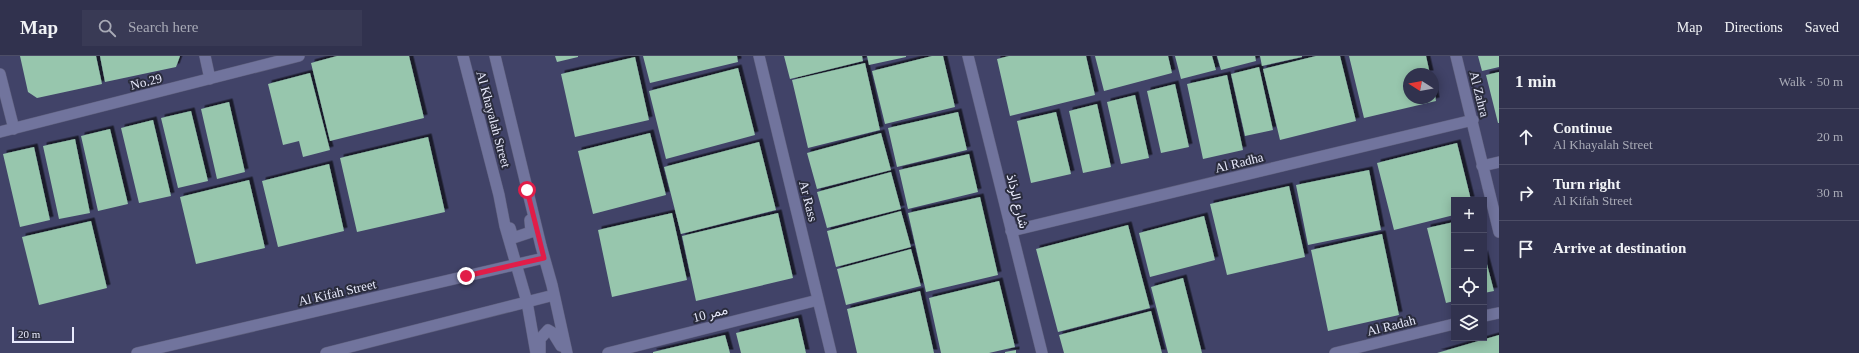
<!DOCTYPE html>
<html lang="en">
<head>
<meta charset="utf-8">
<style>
	:root { --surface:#31324e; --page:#393a55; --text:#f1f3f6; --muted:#a8aab6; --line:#4c4d66 }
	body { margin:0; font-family:"Times New Roman",Vazirmatn,serif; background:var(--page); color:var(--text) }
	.controls { position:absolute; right:12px; bottom:12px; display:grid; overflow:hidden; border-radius:0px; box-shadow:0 2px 10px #0003 }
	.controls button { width:36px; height:36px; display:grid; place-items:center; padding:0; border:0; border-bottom:1px solid var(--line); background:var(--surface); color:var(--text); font:20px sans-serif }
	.compass { position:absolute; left:1403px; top:12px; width:36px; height:36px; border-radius:50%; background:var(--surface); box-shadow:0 2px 10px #0003; rotate:281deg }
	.scale { position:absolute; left:12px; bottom:10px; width:62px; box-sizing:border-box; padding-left:4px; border:2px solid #e8eafc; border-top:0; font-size:11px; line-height:14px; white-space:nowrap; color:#e8eafc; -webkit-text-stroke:3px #2a2c3d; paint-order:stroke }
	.stop { position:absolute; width:12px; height:12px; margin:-9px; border:3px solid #e11d48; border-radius:50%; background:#fff }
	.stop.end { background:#e11d48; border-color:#fff; box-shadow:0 1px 4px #0008 }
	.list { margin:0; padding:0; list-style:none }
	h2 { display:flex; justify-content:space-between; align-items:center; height:52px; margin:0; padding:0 16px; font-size:17px }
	h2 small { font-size:13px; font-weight:400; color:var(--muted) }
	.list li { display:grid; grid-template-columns:26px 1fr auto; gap:12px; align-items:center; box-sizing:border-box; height:56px; padding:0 16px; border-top:1px solid var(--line) }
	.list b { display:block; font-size:15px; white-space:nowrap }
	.list p { margin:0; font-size:13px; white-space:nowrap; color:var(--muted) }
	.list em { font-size:13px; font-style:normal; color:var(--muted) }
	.icon { flex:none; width:22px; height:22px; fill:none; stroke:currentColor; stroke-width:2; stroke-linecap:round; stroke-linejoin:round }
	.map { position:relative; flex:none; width:1499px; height:297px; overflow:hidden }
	header { display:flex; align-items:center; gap:24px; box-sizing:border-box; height:56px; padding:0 20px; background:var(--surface); border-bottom:1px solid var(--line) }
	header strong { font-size:19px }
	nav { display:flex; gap:22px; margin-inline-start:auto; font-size:14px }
	.search { width:280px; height:36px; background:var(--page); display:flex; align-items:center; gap:10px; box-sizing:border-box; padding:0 14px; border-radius:0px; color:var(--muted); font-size:15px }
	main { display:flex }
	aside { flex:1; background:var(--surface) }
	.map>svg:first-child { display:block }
	.building { fill:#97c6ad; filter:url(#shadow) }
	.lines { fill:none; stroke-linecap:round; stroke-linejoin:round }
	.minor-casing { stroke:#5e5f7d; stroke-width:12 }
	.tertiary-casing { stroke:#5e5f7d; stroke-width:12 }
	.minor { stroke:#71749d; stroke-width:11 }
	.tertiary { stroke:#71749d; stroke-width:11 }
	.route { stroke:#e11d48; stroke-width:5 }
	.labels { text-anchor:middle; stroke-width:4; stroke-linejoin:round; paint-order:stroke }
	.street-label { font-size:13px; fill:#e8eafc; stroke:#2a2c3d }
</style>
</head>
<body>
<header>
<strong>Map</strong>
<div class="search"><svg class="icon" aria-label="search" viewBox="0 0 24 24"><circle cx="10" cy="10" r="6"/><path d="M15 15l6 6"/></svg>Search here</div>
<nav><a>Map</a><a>Directions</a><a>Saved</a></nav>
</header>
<main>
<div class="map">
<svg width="1499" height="297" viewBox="0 0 1499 297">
	<defs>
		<filter id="shadow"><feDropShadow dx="3.5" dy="-3.5" stdDeviation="0" flood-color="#0009"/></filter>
	</defs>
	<rect width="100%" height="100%" fill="#414368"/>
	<path class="building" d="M20 0H96L102 28 37 42 28 36Z
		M100 0H180L176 11 105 26Z
		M337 0H409L424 62 330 85 311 7Z
		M555 0H578V1L557 6Z
		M643 0H737L738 6 650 27Z
		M784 0H862L863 5 790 23Z
		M867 0H906V1L869 9Z
		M932 0H943L955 51 885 68 872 15Z
		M1009 0H1086L1095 39 1010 60 997 3Z
		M1095 0H1168L1172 17 1104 35Z
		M1175 0H1212L1216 14 1181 23Z
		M1217 0H1255L1256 5 1221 14Z
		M1260 0H1302V1L1262 10Z
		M1316 0H1340L1356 65 1280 84 1263 13Z
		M1349 0H1426L1430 18H1409V42H1433L1434 33 1436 45 1364 62Z
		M1478 0H1499V11L1482 15Z
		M635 1 649 64 575 81 561 18Z
		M865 7 880 74 808 92 792 24Z
		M1259 11 1273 74 1245 80 1231 18Z
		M738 12 755 79 666 103 649 35Z
		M1499 16V67H1498L1486 19Z
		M310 17 330 94 303 101 299 85 283 89 268 28Z
		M1227 19 1243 94 1203 103 1187 28Z
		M1175 28 1189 91 1161 97 1147 35Z
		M1135 39 1149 102 1121 108 1107 46Z
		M229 46 245 116 217 123 201 53Z
		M1097 48 1111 111 1083 117 1069 55Z
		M191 55 208 125 178 132 161 62Z
		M958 56 967 94 897 111 888 72Z
		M1056 56 1071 118 1031 127 1017 65Z
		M153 64 171 140 139 147 121 72Z
		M110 73 128 148 98 155 81 80Z
		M650 77 666 139 593 158 578 95Z
		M881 77 891 114 817 133 807 97Z
		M428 81 445 156 357 176 340 102Z
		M75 83 90 157 59 163 43 90Z
		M759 86 776 154 681 178 664 111Z
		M1457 87 1471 144H1454V159L1394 174 1377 107Z
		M34 91 50 164 20 171 3 98Z
		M969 98 978 136 908 153 899 114Z
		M329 108 344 175 278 191 262 125Z
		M1369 114 1381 174 1308 189 1296 129Z
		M891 116 901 153 827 172 817 136Z
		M249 124 265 192 196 208 180 141Z
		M1289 130 1305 201 1227 219 1210 148Z
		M980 141 998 219 926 236 908 157Z
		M901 155 911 191 836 211 827 175Z
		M672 157 687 224 612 241 598 174Z
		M778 157 793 222 696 245 682 180Z
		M1204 160 1215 204 1150 221 1139 177Z
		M91 165 107 232 39 249 22 181Z
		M1454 166V245L1446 247 1427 172Z
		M1128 169 1150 252 1058 276 1036 193Z
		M1382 178 1399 259 1328 275 1311 194Z
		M911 193 921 230 846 249 837 213Z
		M1484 197 1494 235 1484 237Z
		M1183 222 1202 297H1168L1151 231Z
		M999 225 1015 291 989 297H941L929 242Z
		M920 235 934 297H857L847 253Z
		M1151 255 1162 297H1064L1059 279Z
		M798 262 806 297H741L736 277Z
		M725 279 730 297H653V296Z
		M1499 279V297H1437Z
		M1016 294V297H1005V296Z"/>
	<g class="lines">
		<defs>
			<path id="minor" d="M205 0 210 23
				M759 0 831 297
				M968 0 1042 297
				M1456 0 1499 176
				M0 18 14 73
				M0 76 299 0
				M1482 110 1499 106
				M1011 175 1473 64
				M1484 260 1499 257
				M608 297 818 244
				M1335 297 1454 268"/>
			<path id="tertiary" d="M463 0 499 139 505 170 527 246 536 297
				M495 0 541 190 552 229 567 297
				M510 172 513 182 531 176 530 164
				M137 297 544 202
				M326 297 554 239
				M540 297V283L548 274 553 277 561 290"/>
		</defs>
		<use href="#minor" class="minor-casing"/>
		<use href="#tertiary" class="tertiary-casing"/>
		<use href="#minor" class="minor"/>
		<use href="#tertiary" class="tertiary"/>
	</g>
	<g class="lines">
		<path class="route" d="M466 220 544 202 527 134"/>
	</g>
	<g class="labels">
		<g class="street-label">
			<text transform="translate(146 25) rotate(-14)" y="5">No.29</text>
			<text transform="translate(1480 38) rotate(76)" y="5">Al Zahra</text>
			<text transform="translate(494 63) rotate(75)" y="5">Al Khayalah Street</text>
			<text transform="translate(1239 106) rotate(-14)" y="5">Al Radha</text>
			<text transform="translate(809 145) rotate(76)" y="5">Ar Rass</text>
			<text transform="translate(1018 145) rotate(76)" y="5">شارع الرذاذ</text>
			<text transform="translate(337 236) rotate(-13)" y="5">Al Kifah Street</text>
			<text transform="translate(710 257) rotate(-14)" y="5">ممر 10</text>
			<text transform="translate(1391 269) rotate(-14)" y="5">Al Radah</text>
		</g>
	</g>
</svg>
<div class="controls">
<button>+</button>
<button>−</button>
<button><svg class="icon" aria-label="locate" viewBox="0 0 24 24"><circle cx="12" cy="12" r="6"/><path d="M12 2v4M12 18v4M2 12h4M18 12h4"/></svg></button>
<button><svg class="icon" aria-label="layers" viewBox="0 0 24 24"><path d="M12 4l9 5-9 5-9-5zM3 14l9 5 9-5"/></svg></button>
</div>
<svg class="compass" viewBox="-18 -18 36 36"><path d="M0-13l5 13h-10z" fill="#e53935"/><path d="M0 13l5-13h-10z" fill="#a8aab6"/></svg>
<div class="scale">20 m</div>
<div class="stop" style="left:527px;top:134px"></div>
<div class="stop end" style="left:466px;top:220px"></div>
</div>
<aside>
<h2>1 min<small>Walk · 50 m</small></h2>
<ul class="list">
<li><svg class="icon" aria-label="ahead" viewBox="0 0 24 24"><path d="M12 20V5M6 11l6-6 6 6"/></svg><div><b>Continue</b><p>Al Khayalah Street</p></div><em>20 m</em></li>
<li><svg class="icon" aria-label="right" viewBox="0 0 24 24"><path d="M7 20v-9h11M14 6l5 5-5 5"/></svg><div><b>Turn right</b><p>Al Kifah Street</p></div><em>30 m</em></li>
<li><svg class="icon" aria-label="arrive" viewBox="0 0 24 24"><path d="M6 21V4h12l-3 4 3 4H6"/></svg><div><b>Arrive at destination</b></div></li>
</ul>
</aside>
</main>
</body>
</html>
